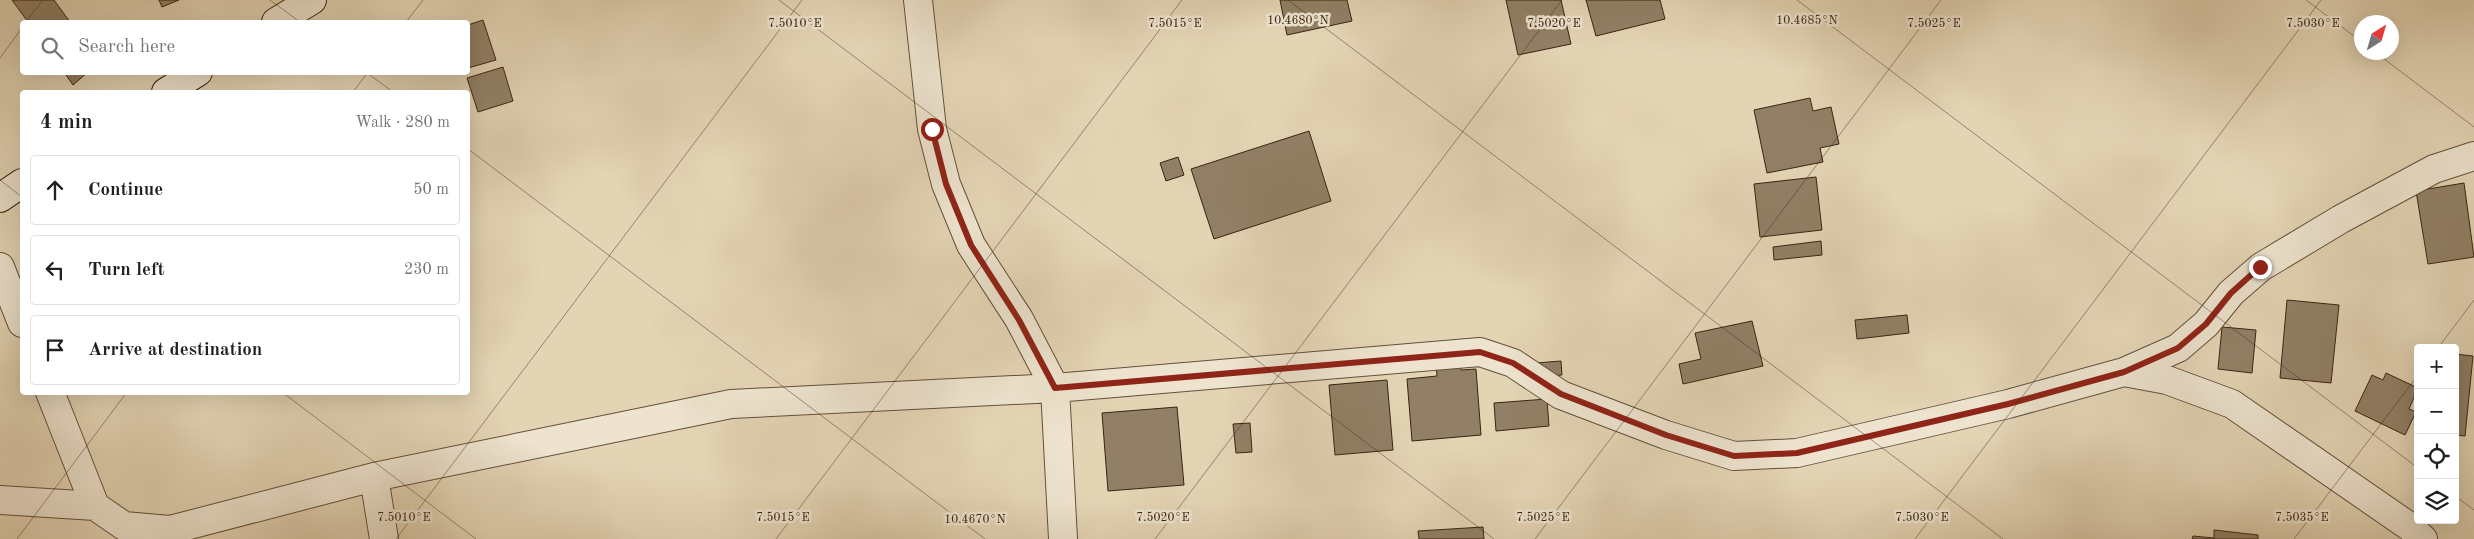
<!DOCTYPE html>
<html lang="en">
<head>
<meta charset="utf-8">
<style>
	:root { --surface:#fff; --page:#f2f2f2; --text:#202124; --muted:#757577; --line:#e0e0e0 }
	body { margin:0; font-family:"Old Standard TT",serif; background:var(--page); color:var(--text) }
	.controls { position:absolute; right:15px; bottom:15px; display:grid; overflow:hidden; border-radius:5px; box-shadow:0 5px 20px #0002 }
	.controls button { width:45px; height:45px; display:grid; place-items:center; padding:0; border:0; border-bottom:1px solid var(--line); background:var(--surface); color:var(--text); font:25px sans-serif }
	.compass { position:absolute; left:2354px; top:15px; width:45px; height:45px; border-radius:50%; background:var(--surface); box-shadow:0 5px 20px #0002; rotate:37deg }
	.stop { position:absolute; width:15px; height:15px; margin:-11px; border:4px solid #8f2418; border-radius:50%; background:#fff }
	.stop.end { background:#8f2418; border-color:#fff; box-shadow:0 1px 5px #0008 }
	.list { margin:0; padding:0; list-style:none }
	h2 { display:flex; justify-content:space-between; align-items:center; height:65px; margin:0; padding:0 20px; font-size:21px }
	h2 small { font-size:16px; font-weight:400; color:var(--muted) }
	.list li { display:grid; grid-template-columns:32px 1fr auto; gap:15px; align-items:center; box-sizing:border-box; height:70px; margin:0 10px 10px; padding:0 10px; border:1px solid var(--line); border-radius:5px }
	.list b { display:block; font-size:19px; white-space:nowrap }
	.list em { font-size:16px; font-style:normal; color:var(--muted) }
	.icon { flex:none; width:28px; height:28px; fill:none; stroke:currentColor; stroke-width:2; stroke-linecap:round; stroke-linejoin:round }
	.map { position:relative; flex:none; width:2474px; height:539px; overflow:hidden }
	.search { position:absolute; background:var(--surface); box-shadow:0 5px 20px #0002; left:20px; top:20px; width:450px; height:55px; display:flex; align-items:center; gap:12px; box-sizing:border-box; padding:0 18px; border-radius:5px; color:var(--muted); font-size:19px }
	.panel { position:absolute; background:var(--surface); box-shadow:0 5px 20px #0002; left:20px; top:90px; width:450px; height:305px; border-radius:5px }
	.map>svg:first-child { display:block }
	.building { fill:#918066; stroke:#392411 }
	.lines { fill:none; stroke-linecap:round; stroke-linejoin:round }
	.street-casing { stroke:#64503a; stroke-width:30 }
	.secondary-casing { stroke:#392411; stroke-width:30 }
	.street { stroke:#ede3ce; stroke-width:28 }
	.secondary { stroke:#ede3ce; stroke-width:28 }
	.route { stroke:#8f2418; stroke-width:6 }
	.ticks { fill:none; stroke:#392411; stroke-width:1; stroke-opacity:0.45 }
	.ticks-label { font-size:12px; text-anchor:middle; fill:#392411; stroke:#ede3ce; stroke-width:5; stroke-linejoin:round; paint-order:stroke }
</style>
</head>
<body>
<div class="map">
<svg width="2474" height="539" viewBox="0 0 2474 539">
	<rect width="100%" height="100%" fill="#e3d4b4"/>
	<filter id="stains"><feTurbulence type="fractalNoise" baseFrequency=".004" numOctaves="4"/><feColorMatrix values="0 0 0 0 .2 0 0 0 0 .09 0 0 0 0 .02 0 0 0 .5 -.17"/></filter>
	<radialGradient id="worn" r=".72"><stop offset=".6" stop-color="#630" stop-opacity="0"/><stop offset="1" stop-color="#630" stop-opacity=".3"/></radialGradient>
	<path class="building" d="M12 0H54L70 22H28Z
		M159 0H179L162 7Z
		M1280 0H1347L1352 21 1287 35Z
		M1506 0H1561L1571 44 1518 55Z
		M1586 0H1660L1665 19 1596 36Z
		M483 20 496 60 468 68V25Z
		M503 67 513 101 478 112 467 78Z
		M64 72H88L73 85Z
		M1810 98 1813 111 1831 107 1839 144 1820 148 1823 162 1767 173 1754 110Z
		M1309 131 1331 201 1214 239 1191 169Z
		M1178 157 1184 175 1166 181 1160 163Z
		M1816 177 1822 230 1760 237 1754 184Z
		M2464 183 2474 257 2428 264 2416 191Z
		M1821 241 1822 255 1774 260 1773 247Z
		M2287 300 2339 305 2331 383 2280 378Z
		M1907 315 1909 333 1857 339 1855 320Z
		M1752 321 1763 366 1683 384 1679 364 1701 359 1695 333Z
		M2222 327 2256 330 2252 373 2218 369Z
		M2455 354 2473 356 2465 436 2455 435Z
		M1561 361 1562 375 1537 377 1536 363Z
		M1460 362 1461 370 1476 369 1481 435 1412 441 1407 379 1437 376 1436 364Z
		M2386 373 2418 388 2409 409 2416 412 2405 435 2355 411 2372 375 2383 380Z
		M1387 380 1393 450 1335 455 1329 385Z
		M1547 399 1549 426 1496 431 1494 403Z
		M1177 407 1184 485 1108 491 1102 413Z
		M1250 423 1252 452 1236 453 1233 424Z
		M1483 527 1484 539H1419L1418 531Z
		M2214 530 2258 535V539H2192L2193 536 2214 538Z"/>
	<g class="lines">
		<defs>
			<path id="street" d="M918 0 932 129 946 184 971 245 1019 319 1055 388 1063 539
				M0 267 22 323
				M2124 372 2178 348 2206 324 2231 293 2261 267 2341 219 2434 169 2474 156
				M50 392 95 506
				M374 477 384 539
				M0 500 95 506 124 526 170 530 374 477 731 404 1055 388 1480 352 1513 363 1561 395 1666 435 1734 456 1797 453 2008 404 2124 372 2167 380 2232 404 2410 527 2423 539"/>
			<path id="secondary" d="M276 22 312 0
				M166 92 198 72
				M0 198 22 183"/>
		</defs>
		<use href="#street" class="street-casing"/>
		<use href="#secondary" class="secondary-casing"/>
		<use href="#street" class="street"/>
		<use href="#secondary" class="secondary"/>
	</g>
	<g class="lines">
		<path class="route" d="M932 129 946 184 971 245 1019 320 1055 388 1480 352 1513 363 1561 394 1666 435 1734 456 1797 453 2008 404 2124 372 2178 348 2206 324 2231 293 2260 267"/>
	</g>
	<path class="ticks" d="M270 0 300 22M779 0 1494 539M1288 0 2003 539M1797 0 2418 468M2306 0 2362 42M26 22 43 0M406 22 423 0M2375 52 2474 127M0 58 22 28M366 72 393 92M353 92 368 72M468 149 985 539M0 180 22 197M2438 348 2474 300M282 392 476 539M2455 496 2474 510M17 539 127 392M396 539 802 0M776 539 1182 0M1155 539 1562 0M1535 539 1941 0M1915 539 2321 0M2294 539 2418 375"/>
	<g class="ticks-label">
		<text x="1298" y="24">10.4680°N</text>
		<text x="1807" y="24">10.4685°N</text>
		<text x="795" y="27">7.5010°E</text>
		<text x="1175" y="27">7.5015°E</text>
		<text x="1554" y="27">7.5020°E</text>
		<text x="1934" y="27">7.5025°E</text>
		<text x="2313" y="27">7.5030°E</text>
		<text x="404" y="521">7.5010°E</text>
		<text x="783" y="521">7.5015°E</text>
		<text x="1163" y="521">7.5020°E</text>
		<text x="1543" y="521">7.5025°E</text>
		<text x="1922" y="521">7.5030°E</text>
		<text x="2302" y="521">7.5035°E</text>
		<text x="975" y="523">10.4670°N</text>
	</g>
	<rect width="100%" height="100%" filter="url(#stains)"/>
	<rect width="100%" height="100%" fill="url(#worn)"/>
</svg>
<div class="controls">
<button>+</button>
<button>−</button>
<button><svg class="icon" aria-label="locate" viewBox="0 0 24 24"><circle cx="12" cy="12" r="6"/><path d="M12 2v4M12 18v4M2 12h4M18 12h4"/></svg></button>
<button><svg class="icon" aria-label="layers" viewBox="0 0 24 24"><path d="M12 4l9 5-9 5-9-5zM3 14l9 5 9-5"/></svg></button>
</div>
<svg class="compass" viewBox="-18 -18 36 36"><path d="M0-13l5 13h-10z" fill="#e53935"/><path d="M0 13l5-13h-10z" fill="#757577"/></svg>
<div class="stop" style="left:932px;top:129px"></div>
<div class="stop end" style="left:2260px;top:267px"></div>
<div class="search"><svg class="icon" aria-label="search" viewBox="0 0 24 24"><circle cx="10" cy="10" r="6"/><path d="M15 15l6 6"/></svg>Search here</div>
<section class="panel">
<h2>4 min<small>Walk · 280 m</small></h2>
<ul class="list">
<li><svg class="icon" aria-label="ahead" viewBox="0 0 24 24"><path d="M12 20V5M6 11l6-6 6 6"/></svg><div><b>Continue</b></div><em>50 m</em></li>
<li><svg class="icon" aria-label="left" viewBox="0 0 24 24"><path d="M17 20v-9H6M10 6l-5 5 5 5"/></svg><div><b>Turn left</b></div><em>230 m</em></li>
<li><svg class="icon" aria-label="arrive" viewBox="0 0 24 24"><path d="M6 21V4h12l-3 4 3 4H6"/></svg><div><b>Arrive at destination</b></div></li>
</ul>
</section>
</div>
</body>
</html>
